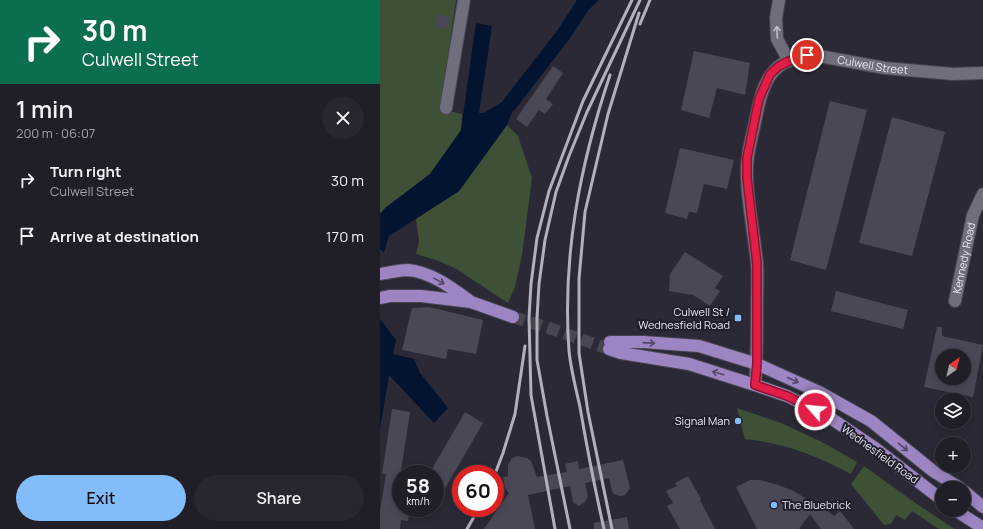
<!DOCTYPE html>
<html lang="en">
<head>
<meta charset="utf-8">
<style>
	body { margin:0; font-family:Manrope,sans-serif; background:#282730; color:#f1f3f6; height:100vh; display:flex; flex-direction:column; font-size:15px; white-space:nowrap }
	* { box-sizing:border-box; margin:0 }
	p { font-size:13px; color:#a2a2a8 }
	.icon { flex:none; width:22px; height:22px; fill:none; stroke:currentColor; stroke-width:2; stroke-linecap:round; stroke-linejoin:round }
	.map { position:relative; flex:1; overflow:hidden }
	.sheet { display:flex; flex-direction:column; background:#201f28; width:380px }
	.sheet>* { flex:none }
	.hud { background:#0b6e4f; color:#fff; overflow:hidden }
	.needle { width:26px; rotate:34deg }
	.fabs { position:absolute; left:555px; top:349px; display:grid; gap:8px }
	.fabs a { display:grid; place-items:center; width:36px; height:36px; border-radius:50%; background:#201f28; box-shadow:0 2px 10px #0003,0 0 0 1px #3d3d45; font-size:20px }
	.speed { position:absolute; left:12px; top:465px; display:flex; gap:8px; font-size:20px; font-weight:700; text-align:center }
	.speed>* { display:grid; place-content:center; width:52px; height:52px; border-radius:50%; background:#201f28; box-shadow:0 2px 10px #0003,0 0 0 1px #3d3d45; line-height:1 }
	.speed small { font-size:10px; font-weight:400 }
	.speed .limit { border:6px solid #d22; background:#fff; color:#111 }
	.pin { position:absolute; display:grid; place-items:center; width:34px; height:34px; color:#fff; margin:-17px; border:2px solid #fff; border-radius:50%; box-shadow:0 1px 4px #0007 }
	.me { position:absolute; width:44px; margin:-22px; rotate:297deg; stroke-linejoin:round; filter:drop-shadow(0 0 3px #0008) }
	.turn { display:flex; align-items:center; gap:14px; height:84px; padding:0 16px; font-size:18px }
	.turn .icon { width:52px; height:52px; stroke-width:2.5 }
	.turn b { display:block; font-size:28px; line-height:34px }
	.round { display:grid; place-items:center; flex:none; width:42px; height:42px; border-radius:21px; background:#282730 }
	.headline { display:flex; align-items:center; justify-content:space-between; height:68px; padding:0 16px }
	h1 { font-size:24px; font-weight:600; line-height:30px }
	.button { display:flex; gap:8px; margin-top:auto; padding:8px 16px }
	.button a { flex:1; height:46px; border-radius:24px; background:#83bcfb; color:#111; font-size:16px; font-weight:600; line-height:46px; text-align:center }
	.button a+a { background:#282730; color:#f1f3f6 }
	ul { padding:0; list-style:none }
	li { display:flex; align-items:center; gap:12px; height:56px; padding:0 16px }
	li div { flex:1 }
	li b { display:block; font-size:15px }
	li em { font-style:normal }
	main { display:flex; flex:1; min-height:0 }
	.map>svg:first-child { display:block }
	.green { fill:#3e5137 }
	.water { fill:#021430 }
	.lines { fill:none; stroke-linecap:round; stroke-linejoin:round }
	.canal { stroke:#021430; stroke-width:15 }
	.building { fill:#4b4855; fill-rule:evenodd }
	.primary-tunnel { stroke:#474651; stroke-width:12; stroke-dasharray:12 6; stroke-linecap:butt }
	.street-casing { stroke:#46454f; stroke-width:14 }
	.primary-casing { stroke:#46454f; stroke-width:14 }
	.street { stroke:#6f6e7c; stroke-width:12 }
	.primary { stroke:#9c85c2; stroke-width:12 }
	.rail { stroke:#b2b1ba; stroke-width:3 }
	.oneway { stroke:#bebdc7 }
	.oneway2 { stroke:#524867 }
	.route-casing { stroke:#92132f; stroke-width:10 }
	.route { stroke:#e11d48; stroke-width:7 }
	.poi-dot { fill:#83bcfb; stroke:#201f2b; stroke-width:1.5 }
	.labels { text-anchor:middle; stroke-width:4; stroke-linejoin:round; paint-order:stroke }
	.street-label { font-size:11px; fill:#e9e8f0; stroke:#201f2b }
	.poi-label { font-size:11px; fill:#e9e8f0; stroke:#201f2b; text-anchor:end }
</style>
</head>
<body>
<main>
<section class="sheet">
<div class="hud">
<div class="turn"><svg class="icon" aria-label="right" viewBox="0 0 24 24"><path d="M7 20v-9h11M14 6l5 5-5 5"/></svg><div><b>30 m</b>Culwell Street</div></div>
</div>
<div class="headline"><div><h1>1 min</h1><p>200 m · 06:07</p></div><a class="round"><svg class="icon" aria-label="close" viewBox="0 0 24 24"><path d="M6 6l12 12M18 6L6 18"/></svg></a></div>
<ul>
<li><svg class="icon" aria-label="right" viewBox="0 0 24 24"><path d="M7 20v-9h11M14 6l5 5-5 5"/></svg><div><b>Turn right</b><p>Culwell Street</p></div><em>30 m</em></li>
<li><svg class="icon" aria-label="arrive" viewBox="0 0 24 24"><path d="M6 21V4h12l-3 4 3 4H6"/></svg><div><b>Arrive at destination</b></div><em>170 m</em></li>
</ul>
<div class="button"><a>Exit</a><a>Share</a></div>
</section>
<div class="map">
<svg width="603" height="529" viewBox="0 0 603 529">
	<rect width="100%" height="100%" fill="#2a2935"/>
	<path class="green" d="M 0,0 L 76,0 L 60,109 L 82,114 L 81,131 L 50,174 L 0,213 Z
		M 127,125 L 138,136 L 152,178 L 142,255 L 135,287 L 128,303 L 75,268 L 56,260 L 36,254 L 39,241 L 36,219 L 79,191 Z
		M 357,408 L 401,423 L 442,442 L 477,462 L 471,474 C 433,454 407,444 365,439 Z
		M 484,466 L 541,507 L 575,529 L 559,529 L 532,511 L 525,520 L 516,515 L 511,524 L 504,525 L 471,484 Z"/>
	<path class="water" d="M 197,0 L 219,0 L 203,15 L 171,51 Z
		M 96,23 L 112,26 L 99,113 L 104,113 L 141,91 L 127,125 L 79,191 L 9,236 L 4,252 L 0,249 L 0,214 L 5,208 L 50,174 L 81,130 Z
		M 0,319 L 16,340 L 13,354 L 34,359 L 40,373 L 68,408 L 54,423 L 9,375 L 0,429 Z"/>
	<g class="lines">
		<path class="canal" d="M 129,105 L 184,34 L 206,0"/>
	</g>
	<path class="building" d="M 57,14 L 70,17 L 68,29 L 55,27 Z
		M 314,51 L 370,63 L 365,95 L 337,88 L 329,118 L 301,110 Z
		M 173,66 L 183,73 L 166,99 L 173,104 L 165,114 L 159,110 L 147,127 L 136,119 Z
		M 450,101 L 487,110 L 446,270 L 410,260 Z
		M 512,117 L 565,132 L 532,256 L 479,243 Z
		M 300,148 L 354,160 L 347,189 L 324,184 L 317,213 L 309,212 L 307,219 L 285,213 Z
		M 305,252 L 343,276 L 335,288 L 340,291 L 330,306 L 313,295 L 289,291 L 290,274 Z
		M 456,291 L 528,310 L 523,329 L 451,311 Z
		M 49,307 L 103,320 L 96,354 L 68,349 L 66,359 L 22,350 L 32,308 Z
		M 557,327 L 562,327 L 562,336 L 603,345 L 593,397 L 544,387 ZM 562,356 L 584,356 L 584,378 L 562,378 Z
		M 12,409 L 30,412 L 17,497 L 21,497 L 21,508 L 30,508 L 28,521 L 21,520 L 20,529 L 0,529 L 0,511 L 6,474 L 2,474 Z
		M 85,412 L 103,423 L 55,506 L 55,474 L 49,474 Z
		M 138,456 L 147,458 L 151,461 L 157,477 L 187,472 L 185,464 L 193,462 L 198,461 L 199,469 L 243,460 L 250,488 L 245,495 L 240,496 L 234,494 L 232,491 L 229,478 L 205,483 L 208,497 L 205,502 L 199,506 L 193,502 L 190,486 L 148,495 L 155,529 L 104,529 L 129,493 L 125,488 L 123,477 L 128,476 L 128,465 L 132,458 Z
		M 308,476 L 321,499 L 320,500 L 335,529 L 300,529 L 287,506 L 293,503 L 286,491 L 297,486 L 295,483 Z
		M 370,480 L 380,480 L 398,485 L 414,491 L 440,508 L 441,506 L 454,516 L 460,511 L 474,529 L 441,529 L 430,514 L 419,529 L 377,529 L 356,487 Z
		M 247,517 L 249,529 L 214,529 L 214,523 Z"/>
	<g class="lines">
		<path class="primary-tunnel" d="M 133,317 L 169,328 L 229,349"/>
		<defs>
			<g id="street">
				<path d="M 399,0 L 396,18 L 397,39 L 409,61"/>
				<path d="M 66,108 L 84,0"/>
				<path id="s1" d="M 575,301 L 593,215 L 603,194"/>
				<path id="s2" d="M 375,385 C 377,359 377,334 377,308 C 377,293 378,278 377,263 C 374,234 368,206 367,178 C 366,160 370,144 374,127 C 382,86 388,54 439,56 L 505,68 L 573,74 L 603,73"/>
			</g>
			<path id="primary" d="M 0,274 C 9,273 19,270 28,270 C 51,272 72,288 90,301
				M 0,298 L 10,296 L 41,296 L 91,302 L 133,317
				M 230,342 L 263,342 L 319,346 L 377,364 L 441,393 L 491,421 L 553,471 L 580,488
				M 229,349 L 241,353 L 309,364 L 375,385 L 407,396 L 449,417 L 495,448 L 562,500
				M 584,491 L 603,507
				M 575,510 L 603,528"/>
		</defs>
		<use href="#street" class="street-casing"/>
		<use href="#primary" class="primary-casing"/>
		<use href="#street" class="street"/>
		<use href="#primary" class="primary"/>
		<path class="rail" d="M 260,24 L 270,0
			M 115,474 L 123,453 L 135,414 L 145,346
			M 87,529 L 99,508
			M 175,529 L 151,395 L 149,318 L 151,284 L 157,238 L 169,191 L 203,101 L 252,0
			M 190,529 L 167,416 L 157,360 L 157,318 L 159,284 L 165,240 L 176,192 L 189,156 L 207,112 L 260,0
			M 224,529 C 215,489 207,448 200,407 C 196,389 191,370 189,351 C 182,256 200,165 230,75
			M 232,529 L 208,412 L 199,353 L 199,279 L 205,212 L 228,114 L 259,13"/>
	</g>
	<defs><path id="oneway-shaft" d="M-6 0H5M1.5-3L5.5 0L1.5 3" fill="none" stroke-width="1.6" stroke-linecap="round" stroke-linejoin="round"/></defs>
	<use class="oneway" href="#oneway-shaft" transform="translate(397 32) rotate(-93)"/>
	<g class="oneway2">
		<use href="#oneway-shaft" transform="translate(59 281) rotate(29)"/>
		<use href="#oneway-shaft" transform="translate(269 343) rotate(4)"/>
		<use href="#oneway-shaft" transform="translate(338 373) rotate(-163)"/>
		<use href="#oneway-shaft" transform="translate(413 380) rotate(24)"/>
		<use href="#oneway-shaft" transform="translate(523 447) rotate(39)"/>
	</g>
	<g class="lines">
		<defs>
			<path id="route" d="M 427,55 L 409,61 L 399,66 L 390,74 L 379,99 L 367,158 L 367,178 L 377,264 L 377,364 L 375,385 L 407,396 L 435,410"/>
		</defs>
		<use href="#route" class="route-casing"/>
		<use href="#route" class="route"/>
	</g>
	<g class="poi-dot">
		<rect x="354" y="314" width="8" height="8" rx="2"/>
		<circle cx="358" cy="421" r="4"/>
		<circle cx="394" cy="505" r="4"/>
	</g>
	<g class="labels">
		<g class="street-label">
			<text dy="4" stroke="none"><textPath href="#s2" startOffset="423">Culwell Street</textPath></text>
			<text dy="4" stroke="none"><textPath href="#s1" startOffset="44">Kennedy Road</textPath></text>
			<text transform="translate(500 454) rotate(36)" y="4">Wednesfield Road</text>
		</g>
		<g class="poi-label">
			<text x="350" y="316">Culwell St /<tspan x="350" dy="13">Wednesfield Road</tspan></text>
			<text x="350" y="425">Signal Man</text>
			<text x="402" y="509" text-anchor="start">The Bluebrick</text>
		</g>
	</g>
</svg>
<div class="fabs">
<a><svg class="needle" viewBox="-14 -14 28 28"><path d="M0-13l5 13h-10z" fill="#e53935"/><path d="M0 13l5-13h-10z" fill="#a2a2a8"/></svg></a>
<a><svg class="icon" aria-label="layers" viewBox="0 0 24 24"><path d="M12 4l9 5-9 5-9-5zM3 14l9 5 9-5"/></svg></a>
<a>+</a>
<a>−</a>
</div>
<div class="speed"><div>58<small>km/h</small></div><div class="limit">60</div></div>
<div class="pin" style="left:427px;top:55px;background:#d93025"><svg class="icon" aria-label="arrive" viewBox="0 0 24 24"><path d="M6 21V4h12l-3 4 3 4H6"/></svg></div>
<svg class="me" style="left:435px;top:410px" viewBox="-20 -20 40 40"><circle r="17" fill="#e11d48" stroke="#fff" stroke-width="3"/><path d="M0-11L8 9 0 5-8 9z" fill="#fff"/></svg>
</div>
</main>
</body>
</html>
